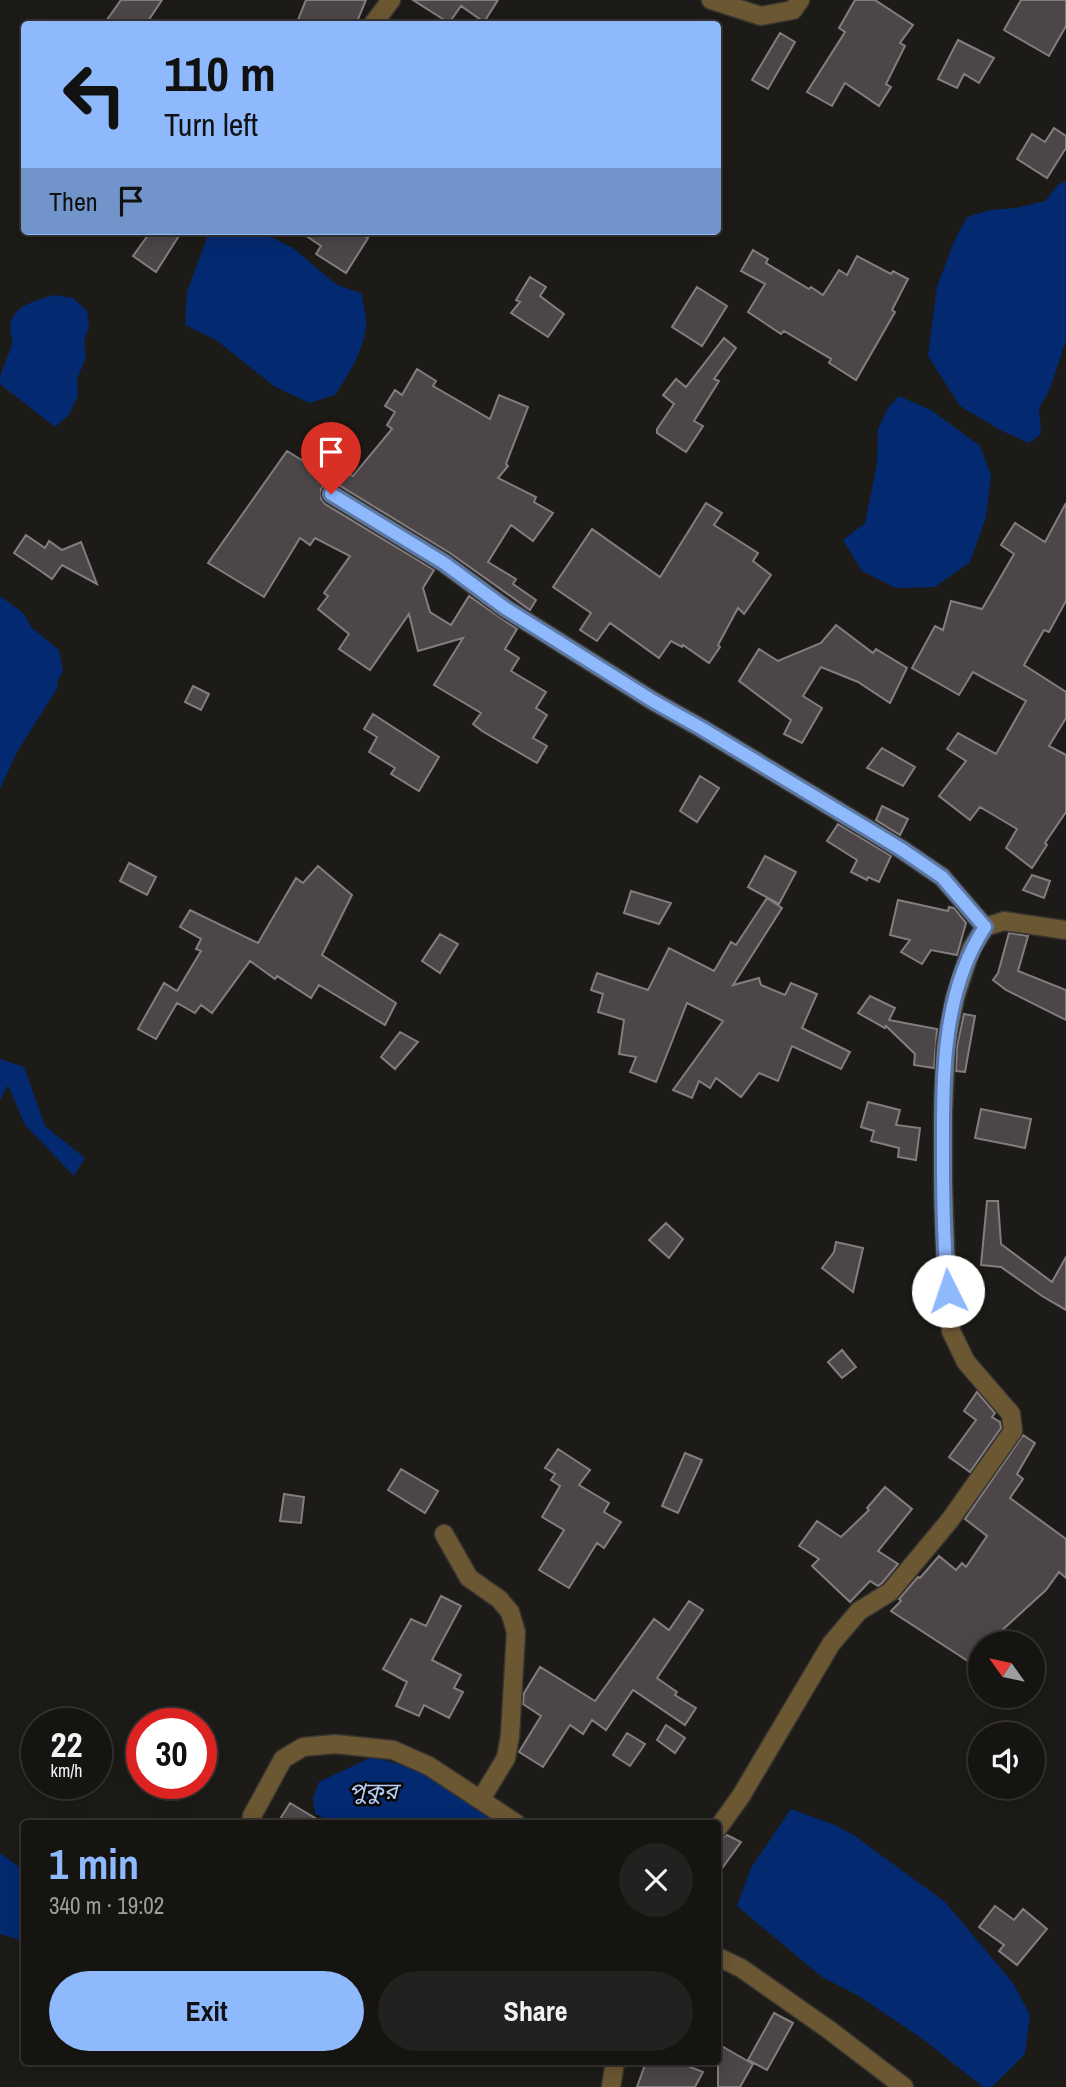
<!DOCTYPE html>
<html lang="en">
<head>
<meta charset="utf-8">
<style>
	body { margin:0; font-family:"Archivo Narrow","Noto Sans Bengali",sans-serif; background:#23211f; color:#f1f3f6; height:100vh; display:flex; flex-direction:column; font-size:26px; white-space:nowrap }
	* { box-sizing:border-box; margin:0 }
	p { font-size:23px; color:#9e9e9f }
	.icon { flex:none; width:38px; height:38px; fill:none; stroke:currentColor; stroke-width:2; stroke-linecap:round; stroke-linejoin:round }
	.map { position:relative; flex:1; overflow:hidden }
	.panel { position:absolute; left:21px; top:1820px; width:700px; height:245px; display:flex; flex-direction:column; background:#161411; border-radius:7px; box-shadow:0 4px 18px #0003,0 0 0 2px #353331 }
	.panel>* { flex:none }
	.top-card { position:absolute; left:21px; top:21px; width:700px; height:214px; border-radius:7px; box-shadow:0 4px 18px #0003,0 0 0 2px #353331; background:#8eb9fd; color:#111; overflow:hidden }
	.needle { width:46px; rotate:303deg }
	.buttons { position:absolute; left:968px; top:1631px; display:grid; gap:14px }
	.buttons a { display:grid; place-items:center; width:77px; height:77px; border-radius:50%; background:#161411; box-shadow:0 4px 18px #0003,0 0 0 2px #353331; font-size:35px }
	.speed { position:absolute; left:21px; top:1708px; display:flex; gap:14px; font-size:35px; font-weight:700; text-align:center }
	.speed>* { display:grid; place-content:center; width:91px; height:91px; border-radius:50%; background:#161411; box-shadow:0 4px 18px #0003,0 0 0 2px #353331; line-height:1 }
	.speed small { font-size:18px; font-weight:400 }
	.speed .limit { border:10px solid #d22; background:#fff; color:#111 }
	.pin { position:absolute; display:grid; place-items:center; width:60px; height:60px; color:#fff; margin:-72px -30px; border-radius:50% 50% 50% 0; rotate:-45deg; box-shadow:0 0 7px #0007 }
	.pin .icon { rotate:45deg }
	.me { position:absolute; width:77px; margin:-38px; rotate:356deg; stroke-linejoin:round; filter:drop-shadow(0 0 5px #0008) }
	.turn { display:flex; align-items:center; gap:24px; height:147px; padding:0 28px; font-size:32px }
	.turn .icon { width:91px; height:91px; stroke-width:2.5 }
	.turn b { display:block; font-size:49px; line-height:60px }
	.then { display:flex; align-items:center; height:66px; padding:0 28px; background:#0003; gap:14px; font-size:26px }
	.round { display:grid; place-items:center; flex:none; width:74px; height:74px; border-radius:37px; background:#23211f }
	.summary { display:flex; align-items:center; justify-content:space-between; height:119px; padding:0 28px }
	h1 { font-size:42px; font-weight:800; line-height:52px; color:#8eb9fd }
	.cta { display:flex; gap:14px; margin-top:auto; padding:14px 28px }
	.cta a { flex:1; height:80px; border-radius:42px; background:#8eb9fd; color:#111; font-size:28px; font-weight:800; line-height:80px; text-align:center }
	.cta a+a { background:#23211f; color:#f1f3f6 }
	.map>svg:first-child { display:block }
	.water { fill:#032a71 }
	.building { fill:#4c4649; stroke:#837d80; stroke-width:2 }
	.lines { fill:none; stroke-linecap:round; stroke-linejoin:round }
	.street-casing { stroke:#373531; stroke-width:21 }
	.street { stroke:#6c5733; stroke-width:18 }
	.route-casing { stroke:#5c78a4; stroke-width:18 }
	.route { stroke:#8eb9fd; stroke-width:12 }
	.labels { text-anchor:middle; stroke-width:5; stroke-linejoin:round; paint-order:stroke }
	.water-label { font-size:23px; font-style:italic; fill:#b4ccf6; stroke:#070605 }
</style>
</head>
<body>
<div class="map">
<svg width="1066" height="2087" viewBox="0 0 1066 2087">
	<rect width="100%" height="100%" fill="#1d1b17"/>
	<path class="water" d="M 1066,181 L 1066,340 L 1050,389 L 1039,408 L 1041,434 L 1029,443 L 1002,431 L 960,406 L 928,356 L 937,287 L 953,244 L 967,217 L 990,210 L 1016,208 L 1045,201 L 1058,185 Z
		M 213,231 L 257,231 L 265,234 L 293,248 L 337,285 L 361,293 C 363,304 367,316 366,327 C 363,352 348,375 335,395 L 309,403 L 274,386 L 216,340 L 185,325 L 187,292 L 209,232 Z
		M 53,295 L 73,298 L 87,311 L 89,326 L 84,341 L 86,356 L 77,380 L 78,396 L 69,415 L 55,427 L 0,384 C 0,369 7,361 11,347 C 14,340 11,338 10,331 C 9,305 35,302 53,295 Z
		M 899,396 L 931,410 L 980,446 L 991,475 L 986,517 L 970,562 L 935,587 L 896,588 L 862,571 L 843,540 L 865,523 L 877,464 L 878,429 L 888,408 Z
		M 0,596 L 23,613 L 32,628 L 59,650 L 63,672 L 57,681 L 58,687 L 17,752 L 0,789 Z
		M 0,1059 L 24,1067 L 45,1126 L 85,1158 L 74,1176 L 25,1125 L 8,1085 L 0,1100 Z
		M 372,1757 C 384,1760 397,1763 409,1768 C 427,1774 486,1809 497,1823 L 331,1823 L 315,1813 L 313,1798 L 319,1782 Z
		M 791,1809 L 835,1825 L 855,1836 L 945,1902 L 1013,1983 L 1030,2015 L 1025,2054 L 992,2087 L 983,2087 L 924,2040 L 859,1996 L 822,1977 L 737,1906 L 751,1868 Z
		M 0,1853 L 24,1870 L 24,1941 L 0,1934 Z"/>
	<path class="building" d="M 121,0 L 162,0 L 146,24 L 104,24 Z
		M 306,0 L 366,0 L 356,24 L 309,24 L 298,20 Z
		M 413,0 L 498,0 L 484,22 L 461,6 L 449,23 Z
		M 855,0 L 875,0 L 913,25 L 900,43 L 905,46 L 886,84 L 891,87 L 879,106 L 845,83 L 832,106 L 807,92 L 845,32 L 839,28 Z
		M 1021,0 L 1066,0 L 1066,26 L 1049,56 L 1004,30 Z
		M 780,33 L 795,42 L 768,89 L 752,80 Z
		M 958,40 L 994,58 L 979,83 L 964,74 L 957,88 L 938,79 Z
		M 1054,128 L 1066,136 L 1066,148 L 1047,178 L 1017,159 L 1032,134 L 1045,142 Z
		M 151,231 L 182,231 L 156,272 L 133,256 Z
		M 299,231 L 355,231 L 368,238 L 346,273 L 316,254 L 321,246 Z
		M 753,250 L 768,259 L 766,263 L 809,289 L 811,287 L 823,295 L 839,270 L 847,275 L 857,256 L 891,274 L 893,271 L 908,279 L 892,310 L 895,312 L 856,380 L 829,363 L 831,359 L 784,331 L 781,334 L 748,312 L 765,284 L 741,271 Z
		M 530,277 L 546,287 L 540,296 L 564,314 L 548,337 L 511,313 L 520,302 L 516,300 Z
		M 697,287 L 727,306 L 702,346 L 672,327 Z
		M 724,338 L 736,348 L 714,379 L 719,381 L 694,421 L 703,426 L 686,452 L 657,433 L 657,429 L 674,404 L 663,395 L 676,379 L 686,387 Z
		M 417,369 L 436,381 L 433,386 L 490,419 L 499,395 L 528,407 L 506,464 L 508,466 L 498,478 L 536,497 L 534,502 L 553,513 L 533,541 L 511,525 L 488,562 L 516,579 L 513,584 L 536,600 L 530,610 L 450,553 L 337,484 L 325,484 L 321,489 L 321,499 L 325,504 L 434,570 L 423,588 L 430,612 L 451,625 L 469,596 L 517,629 L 505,649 L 519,658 L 511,671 L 546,692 L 536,708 L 547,715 L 533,738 L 547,746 L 537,763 L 482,731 L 473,724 L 481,713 L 434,685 L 463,638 L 418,651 L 409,614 L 370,670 L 339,649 L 349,634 L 318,609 L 328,596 L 324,593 L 350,556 L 315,538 L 310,545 L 300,538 L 264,597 L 208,563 L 287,451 L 339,483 L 346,472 L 353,476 L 392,429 L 387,425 L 395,412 L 385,406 L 395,390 L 402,395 Z
		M 706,503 L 722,513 L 714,525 L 758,553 L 753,561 L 771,575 L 744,614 L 738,608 L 718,645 L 720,647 L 709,663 L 683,645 L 682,647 L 671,641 L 659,658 L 610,623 L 597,641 L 580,630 L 591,613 L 553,587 L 592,529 L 660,577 Z
		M 1066,503 L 1066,601 L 1049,632 L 1044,630 L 1024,665 L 1066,692 L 1066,718 L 1049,746 L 1066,755 L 1066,812 L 1045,843 L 1047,845 L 1032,868 L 1006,848 L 1017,829 L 980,807 L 970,820 L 939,796 L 966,761 L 947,749 L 958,733 L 996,754 L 1026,701 L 973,672 L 959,695 L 912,668 L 935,626 L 943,630 L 951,601 L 982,609 L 1014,554 L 1001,545 L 1015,523 L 1045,542 Z
		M 26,535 L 45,548 L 49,541 L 62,550 L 81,542 L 97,584 L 62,565 L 52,579 L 42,572 L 14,553 Z
		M 836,625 L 873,653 L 876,649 L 907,668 L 890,703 L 858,682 L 821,667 L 803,696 L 822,708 L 802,743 L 784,734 L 791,720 L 739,681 L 759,649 L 778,661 L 821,643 Z
		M 193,686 L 209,694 L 201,710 L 185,702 Z
		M 373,714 L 439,757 L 419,791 L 391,774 L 395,768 L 369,752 L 377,737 L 364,729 Z
		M 882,748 L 915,767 L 903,786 L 867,768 Z
		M 700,776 L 719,788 L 697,822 L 680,811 Z
		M 882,806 L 908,819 L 900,835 L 876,820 Z
		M 838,824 L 891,856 L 879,882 L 868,877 L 867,880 L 851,872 L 857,860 L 827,841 Z
		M 765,856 L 796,872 L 779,904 L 748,887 Z
		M 129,863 L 156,877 L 147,895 L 120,881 Z
		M 318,866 L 352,895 L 322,955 L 396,1003 L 385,1025 L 319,985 L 311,998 L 277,976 L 275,979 L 250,961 L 212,1013 L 201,1005 L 195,1013 L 177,1003 L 156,1039 L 138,1029 L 164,983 L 177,991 L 201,951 L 196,949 L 201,939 L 180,927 L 190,910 L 258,943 L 296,878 L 303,883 Z
		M 1032,875 L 1050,881 L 1044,898 L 1023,890 Z
		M 631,891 L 671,903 L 659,924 L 624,913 Z
		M 767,898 L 782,908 L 733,985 L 759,978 L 761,985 L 785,995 L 791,983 L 817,994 L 802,1028 L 850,1052 L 841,1069 L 792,1046 L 778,1081 L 759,1073 L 741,1097 L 716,1078 L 710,1088 L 699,1081 L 692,1098 L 673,1090 L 723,1021 L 687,1003 L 656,1082 L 630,1072 L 636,1057 L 619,1054 L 624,1020 L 598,1012 L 603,994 L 591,990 L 597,973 L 648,990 L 669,948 L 714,971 L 731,942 L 736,945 Z
		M 898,900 L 948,911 L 949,907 L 954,908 L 966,923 L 957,955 L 931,950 L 922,964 L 901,952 L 910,940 L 890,935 Z
		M 1009,933 L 1028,936 L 1018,971 L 1066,990 L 1066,1020 L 1006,990 L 993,980 L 998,973 Z
		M 440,934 L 458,944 L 440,973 L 422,961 Z
		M 870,996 L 895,1008 L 889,1020 L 937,1029 L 934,1068 L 914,1065 L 915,1054 L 886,1026 L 885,1028 L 858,1013 Z
		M 964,1014 L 975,1016 L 965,1072 L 956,1071 L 957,1046 Z
		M 400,1032 L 418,1042 L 395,1069 L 381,1057 Z
		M 868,1102 L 900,1110 L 896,1125 L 920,1128 L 916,1160 L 898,1157 L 899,1148 L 871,1141 L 874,1131 L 861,1127 Z
		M 981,1109 L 1031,1119 L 1025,1148 L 975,1138 Z
		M 987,1201 L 998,1201 L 1001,1244 L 1052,1282 L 1066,1257 L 1066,1310 L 1042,1296 L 1001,1267 L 981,1265 Z
		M 666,1223 L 683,1239 L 669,1258 L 649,1240 Z
		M 836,1242 L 863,1248 L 853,1292 L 822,1268 L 834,1252 Z
		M 842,1350 L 856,1367 L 842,1378 L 828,1362 Z
		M 977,1392 L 995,1413 L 992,1417 L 1000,1422 L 1001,1428 L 970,1472 L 949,1457 L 976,1420 L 964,1411 Z
		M 1023,1435 L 1035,1443 L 1017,1474 L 1023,1479 L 1010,1498 L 1066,1539 L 1066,1578 L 1059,1572 L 1046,1590 L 988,1643 L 980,1643 L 980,1669 L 891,1611 L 901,1601 L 899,1599 L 918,1577 L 920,1578 L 939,1556 L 956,1570 L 962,1563 L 966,1567 L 987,1536 L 965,1519 Z
		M 558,1449 L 590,1470 L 579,1485 L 609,1503 L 604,1512 L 621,1522 L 604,1548 L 597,1543 L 569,1588 L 539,1570 L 564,1530 L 542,1517 L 560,1486 L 551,1480 L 555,1474 L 545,1468 Z
		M 685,1453 L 702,1460 L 678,1513 L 662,1506 Z
		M 401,1469 L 438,1491 L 425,1513 L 388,1490 Z
		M 885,1487 L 912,1509 L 878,1551 L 898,1564 L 882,1583 L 878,1586 L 870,1581 L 850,1602 L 812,1566 L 819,1559 L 799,1546 L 817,1521 L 841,1537 L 869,1510 L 867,1508 Z
		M 284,1494 L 304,1497 L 301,1523 L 280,1521 Z
		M 441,1596 L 461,1606 L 432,1660 L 461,1675 L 454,1688 L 463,1692 L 449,1718 L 424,1705 L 419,1716 L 396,1706 L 407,1682 L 383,1669 L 411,1619 L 426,1626 Z
		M 689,1601 L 703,1610 L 657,1678 L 677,1692 L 675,1695 L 696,1708 L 685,1725 L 633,1690 L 606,1730 L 592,1720 L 583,1734 L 570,1725 L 543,1767 L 519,1752 L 541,1716 L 523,1704 L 524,1693 L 540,1667 L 595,1701 L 654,1619 L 669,1630 Z
		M 666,1725 L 685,1738 L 675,1753 L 657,1740 Z
		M 627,1733 L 645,1744 L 630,1766 L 613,1755 Z
		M 290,1803 L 325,1824 L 277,1824 Z
		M 727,1835 L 741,1842 L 718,1874 L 718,1839 Z
		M 995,1906 L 1014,1920 L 1023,1909 L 1047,1929 L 1017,1965 L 999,1951 L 1004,1945 L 979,1927 Z
		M 774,2013 L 793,2023 L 767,2070 L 748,2060 Z
		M 718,2044 L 753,2064 L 740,2087 L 718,2087 Z
		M 646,2062 L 678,2062 L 703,2072 L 695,2087 L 637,2087 Z"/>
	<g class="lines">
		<defs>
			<path id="street" d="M 711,0 L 761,16 L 793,10 L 800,0
				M 373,24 L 391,0
				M 331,494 L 444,563 L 505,608 L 653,701 L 701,728 L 901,849 L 942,877 L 985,927
				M 444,1534 L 469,1578 L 499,1599 L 510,1612 L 516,1632 L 510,1736 L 506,1758 L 481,1799
				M 251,1824 L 252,1816 L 283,1759 L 303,1747 L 335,1744 L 393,1750 L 429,1766 L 517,1824
				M 718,1828 L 741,1796 L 831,1644 L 859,1611 L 890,1592 L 950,1520 L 1013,1431 L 1011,1414 L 966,1362 L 951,1331 L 946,1271 L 943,1184 L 943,1112 L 946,1045 L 955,998 L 971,949 L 985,927 L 1004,921 L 1066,930
				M 718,1957 L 741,1968 L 828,2029 L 904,2087
				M 611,2087 L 615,2062"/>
		</defs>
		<use href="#street" class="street-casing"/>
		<use href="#street" class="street"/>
	</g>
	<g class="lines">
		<defs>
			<path id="route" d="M 331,494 L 444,563 L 505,608 L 653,701 L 701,728 L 901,849 L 942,877 L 985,927 C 940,995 943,1083 943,1162 C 943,1205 944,1248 948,1291"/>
		</defs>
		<use href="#route" class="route-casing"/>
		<use href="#route" class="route"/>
	</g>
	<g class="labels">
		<g class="water-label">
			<text x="373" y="1799">পুকুর</text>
		</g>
	</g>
</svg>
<div class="buttons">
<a><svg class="needle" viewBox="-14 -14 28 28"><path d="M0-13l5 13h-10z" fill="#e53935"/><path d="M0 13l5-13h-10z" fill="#9e9e9f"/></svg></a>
<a><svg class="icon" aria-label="sound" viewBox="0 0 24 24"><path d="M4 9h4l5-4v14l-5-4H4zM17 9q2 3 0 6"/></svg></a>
</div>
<div class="speed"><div>22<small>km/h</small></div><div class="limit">30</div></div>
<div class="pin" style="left:331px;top:494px;background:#d93025"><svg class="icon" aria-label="arrive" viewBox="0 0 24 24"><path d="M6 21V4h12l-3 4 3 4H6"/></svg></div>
<svg class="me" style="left:948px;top:1291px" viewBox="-20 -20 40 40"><circle r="19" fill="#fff"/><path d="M0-13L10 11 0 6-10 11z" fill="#8eb9fd"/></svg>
<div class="top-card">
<div class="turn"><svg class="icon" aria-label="left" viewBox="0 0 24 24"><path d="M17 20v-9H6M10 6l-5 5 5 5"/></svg><div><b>110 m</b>Turn left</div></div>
<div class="then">Then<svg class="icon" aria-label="arrive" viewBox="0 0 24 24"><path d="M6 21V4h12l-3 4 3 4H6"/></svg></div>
</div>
<section class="panel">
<div class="summary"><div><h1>1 min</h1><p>340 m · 19:02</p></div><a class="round"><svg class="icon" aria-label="close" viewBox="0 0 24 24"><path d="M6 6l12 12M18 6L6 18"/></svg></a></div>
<div class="cta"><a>Exit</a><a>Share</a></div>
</section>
</div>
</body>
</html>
